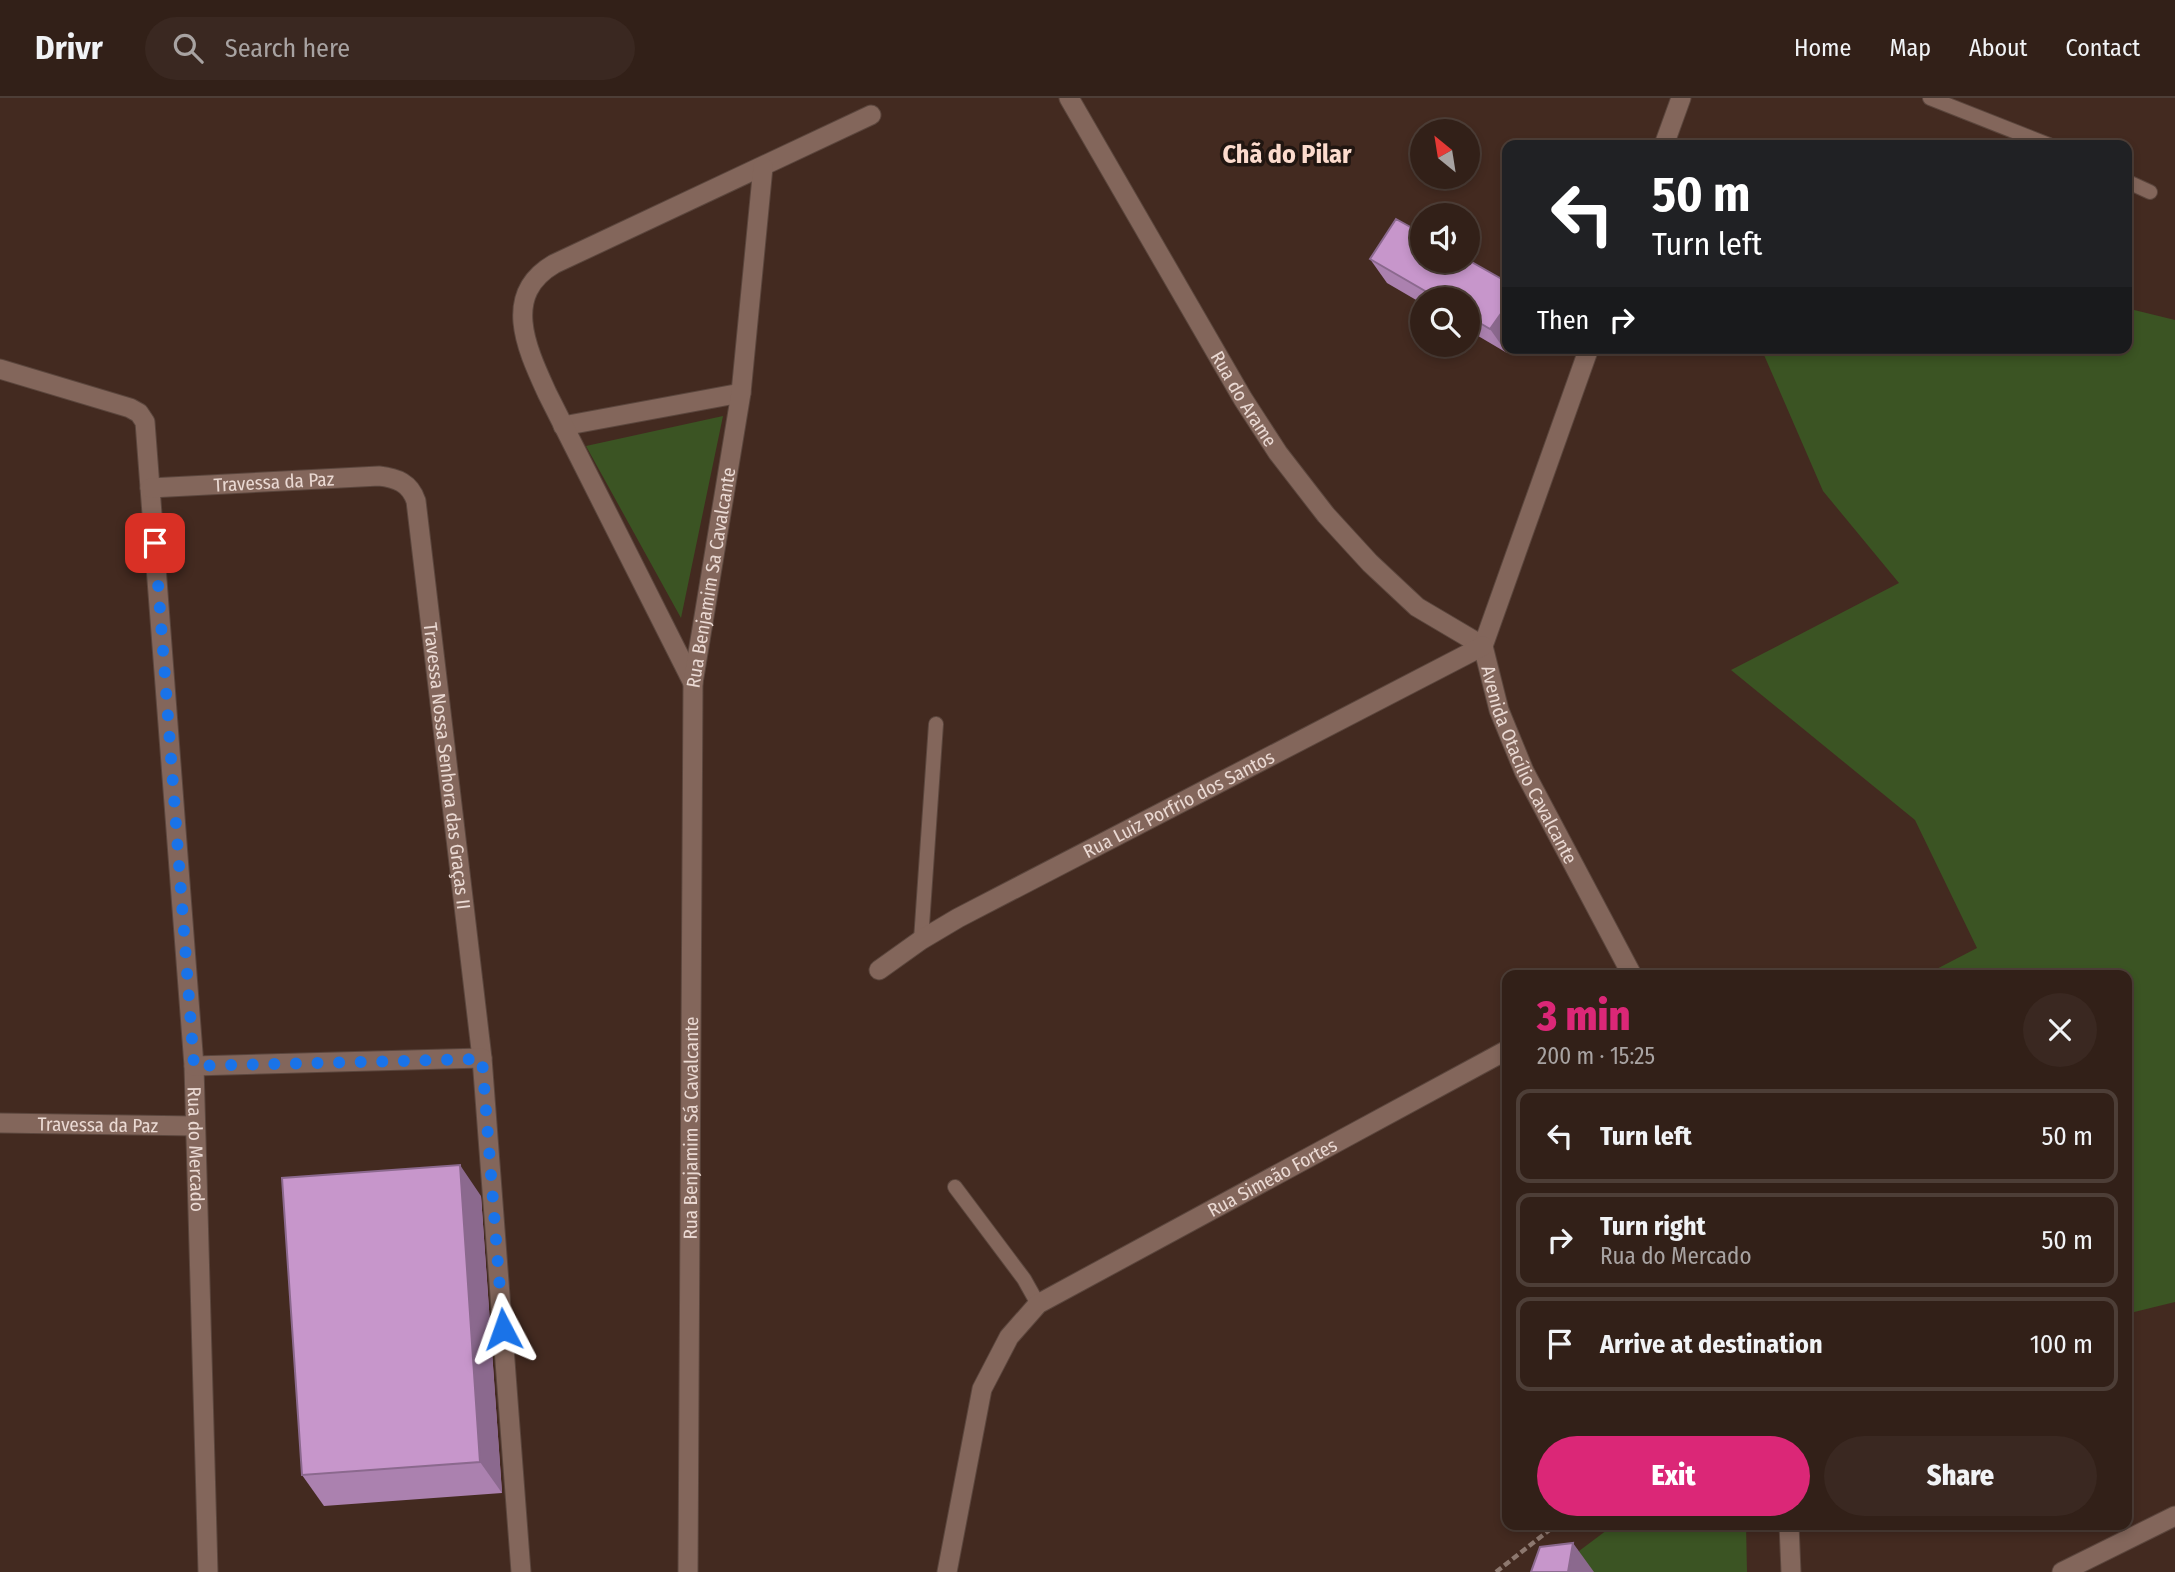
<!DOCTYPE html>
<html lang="en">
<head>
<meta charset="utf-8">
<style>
	body { margin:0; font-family:"Fira Sans Condensed",sans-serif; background:#3a2821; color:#f1f3f6; height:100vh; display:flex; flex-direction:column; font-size:26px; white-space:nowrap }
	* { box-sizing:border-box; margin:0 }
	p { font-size:23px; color:#a8a3a2 }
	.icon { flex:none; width:38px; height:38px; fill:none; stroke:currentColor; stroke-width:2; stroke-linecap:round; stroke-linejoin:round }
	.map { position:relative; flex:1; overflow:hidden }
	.details { position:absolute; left:1502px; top:872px; width:630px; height:560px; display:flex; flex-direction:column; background:#322018; border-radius:14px; box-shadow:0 4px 10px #0003,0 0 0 2px #4d3e37 }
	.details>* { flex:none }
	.top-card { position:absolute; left:1502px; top:42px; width:630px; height:214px; border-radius:14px; box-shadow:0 4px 10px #0003,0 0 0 2px #4d3e37; background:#202124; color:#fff; overflow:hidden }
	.needle { width:46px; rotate:330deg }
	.fabs { position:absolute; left:1410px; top:21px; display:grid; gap:14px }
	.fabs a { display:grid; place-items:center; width:70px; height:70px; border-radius:50%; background:#322018; box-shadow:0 4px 10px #0003,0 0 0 2px #4d3e37; font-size:35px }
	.pin { position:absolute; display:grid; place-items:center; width:60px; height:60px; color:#fff; margin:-30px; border-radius:14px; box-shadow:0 4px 10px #0006 }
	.me { position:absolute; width:77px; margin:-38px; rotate:356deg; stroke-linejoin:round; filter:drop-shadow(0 0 5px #0008) }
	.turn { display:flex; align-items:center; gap:24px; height:147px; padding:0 35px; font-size:32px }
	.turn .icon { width:91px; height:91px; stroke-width:2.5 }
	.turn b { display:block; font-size:49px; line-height:60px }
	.then { display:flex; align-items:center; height:66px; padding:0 35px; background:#0003; gap:14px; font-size:26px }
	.round { display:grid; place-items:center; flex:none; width:74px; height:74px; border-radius:37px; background:#3a2821 }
	.overview { display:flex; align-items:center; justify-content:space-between; height:119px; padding:0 35px }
	h1 { font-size:42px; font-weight:800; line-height:52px; color:#db2777 }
	.button { display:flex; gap:14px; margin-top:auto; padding:14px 35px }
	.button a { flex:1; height:80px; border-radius:42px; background:#db2777; color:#fff; font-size:28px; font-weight:800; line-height:80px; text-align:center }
	.button a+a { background:#3a2821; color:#f1f3f6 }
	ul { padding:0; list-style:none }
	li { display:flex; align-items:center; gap:21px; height:94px; margin:0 14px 10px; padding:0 21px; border:4px solid #4d3e37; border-radius:14px }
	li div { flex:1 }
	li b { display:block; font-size:26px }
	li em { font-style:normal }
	header { display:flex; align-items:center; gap:42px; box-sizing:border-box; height:98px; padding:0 35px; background:#322018; border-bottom:2px solid #4d3e37 }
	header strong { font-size:33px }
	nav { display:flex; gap:38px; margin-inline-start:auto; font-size:24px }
	.search { width:490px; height:63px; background:#3a2821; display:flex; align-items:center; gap:18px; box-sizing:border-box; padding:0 24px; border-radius:38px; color:#a8a3a2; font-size:26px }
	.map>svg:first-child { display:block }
	.green { fill:#3b5423 }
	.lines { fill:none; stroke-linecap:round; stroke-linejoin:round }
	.service-casing { stroke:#5b463d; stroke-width:16 }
	.minor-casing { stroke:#5b463d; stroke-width:21 }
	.secondary-casing { stroke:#5b463d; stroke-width:21 }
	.path { stroke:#8d786f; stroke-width:4.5; stroke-dasharray:7 3.5; stroke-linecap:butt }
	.service { stroke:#83665b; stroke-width:14 }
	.minor { stroke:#83665b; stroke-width:19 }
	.secondary { stroke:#83665b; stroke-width:19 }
	.wall { fill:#ab81af }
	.shaded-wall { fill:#8b698e }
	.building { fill:#c796cb; stroke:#8b698e; stroke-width:2 }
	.route { stroke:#1a73e8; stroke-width:12; stroke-dasharray:0 21.6 }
	.labels { text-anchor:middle; stroke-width:7; stroke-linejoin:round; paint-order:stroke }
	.street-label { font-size:19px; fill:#ead9d3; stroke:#211611 }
	.district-label { font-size:26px; font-weight:bold; fill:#fcdbcd; stroke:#211611 }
</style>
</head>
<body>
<header>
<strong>Drivr</strong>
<div class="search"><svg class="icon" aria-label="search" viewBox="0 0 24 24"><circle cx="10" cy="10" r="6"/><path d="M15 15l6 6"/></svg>Search here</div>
<nav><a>Home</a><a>Map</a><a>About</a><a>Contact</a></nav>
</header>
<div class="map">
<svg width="2175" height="1474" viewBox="0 0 2175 1474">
	<rect width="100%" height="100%" fill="#432a20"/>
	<path class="green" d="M 2126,210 L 2175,222 L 2175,1204 L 2126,1216 L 2126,877 L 1925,877 L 1977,850 L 1915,722 L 1731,572 L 1899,485 L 1823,393 L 1761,250 L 2126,250 Z
		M 723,318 L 681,520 L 586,348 Z
		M 1615,1426 L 1746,1426 L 1747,1474 L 1551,1474 Z"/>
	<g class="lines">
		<defs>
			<path id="service" d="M 1930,0 L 2049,47
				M 2126,83 L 2150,94
				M 921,842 L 936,626
				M 955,1089 L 1024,1181 L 1038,1206"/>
			<g id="minor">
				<path id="s1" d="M 1069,0 L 1243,301 L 1278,355 L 1326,417 L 1370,465 L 1417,509 L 1483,548"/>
				<path d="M 1664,47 L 1681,0"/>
				<path id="s2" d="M 1589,250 L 1483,548 L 1499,612 L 1524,673 L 1632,877"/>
				<path id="s3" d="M 0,271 L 130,310 L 139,315 L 145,324 L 194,968 L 208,1474"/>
				<path d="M 563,328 L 741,295"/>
				<path id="s4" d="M 150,390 L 379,378 C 397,380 410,385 416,403 L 482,960 L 521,1474"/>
				<path d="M 693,585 L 547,295 C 527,251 501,197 554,166 L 871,17"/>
				<path id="s5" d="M 879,872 L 921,842 L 958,820 L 1483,548"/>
				<path d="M 194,968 L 482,960"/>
				<path id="s6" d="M 0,1025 L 195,1028"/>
				<path d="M 1789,1426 L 1791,1474"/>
				<path id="s7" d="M 688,1474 L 693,585 L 741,295 L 763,69"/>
				<path id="s8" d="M 947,1474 L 982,1291 L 1009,1239 L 1038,1206 L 1507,952"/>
			</g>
			<path id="secondary" d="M 2062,1474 L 2175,1418"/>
		</defs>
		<use href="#service" class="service-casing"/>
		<use href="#minor" class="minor-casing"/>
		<use href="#secondary" class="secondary-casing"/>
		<path class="path" d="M 1496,1474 L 1557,1426"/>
		<use href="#service" class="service"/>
		<use href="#minor" class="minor"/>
		<use href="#secondary" class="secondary"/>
	</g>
	<path class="wall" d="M 1370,161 L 1468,162 L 1507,255 L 1468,232 L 1468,201 L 1423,201 L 1423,206 L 1387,185 Z
		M 481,1098 L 502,1395 L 324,1408 L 302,1377 Z"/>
	<path class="shaded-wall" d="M 1507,207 L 1507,250 L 1510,250 L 1507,255 L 1490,231 Z
		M 460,1067 L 481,1098 L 502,1395 L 480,1364 Z
		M 1573,1445 L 1594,1474 L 1568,1474 Z"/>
	<path class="building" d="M 1396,121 L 1423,136 L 1423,163 L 1468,162 L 1507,184 L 1507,207 L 1490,231 L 1468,218 L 1468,201 L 1439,201 L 1370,161 Z
		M 460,1067 L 480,1364 L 302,1377 L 282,1080 Z
		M 1573,1445 L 1568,1474 L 1531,1474 L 1540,1449 Z"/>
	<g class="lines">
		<path class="route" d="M 155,445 L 194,968 L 482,961 L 503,1231"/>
	</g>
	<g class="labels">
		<g class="street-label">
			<text dy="7" stroke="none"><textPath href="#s1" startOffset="348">Rua do Arame</textPath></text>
			<text dy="7" stroke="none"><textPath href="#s4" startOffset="124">Travessa da Paz</textPath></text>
			<text dy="7" stroke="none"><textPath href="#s7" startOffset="996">Rua Benjamim Sa Cavalcante</textPath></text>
			<text dy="7" stroke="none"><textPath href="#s2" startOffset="444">Avenida Otacílio Cavalcante</textPath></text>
			<text dy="7" stroke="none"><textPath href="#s4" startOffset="544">Travessa Nossa Senhora das Graças II</textPath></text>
			<text dy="7" stroke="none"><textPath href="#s5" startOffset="343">Rua Luiz Porfrio dos Santos</textPath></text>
			<text dy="7" stroke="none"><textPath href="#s6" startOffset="98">Travessa da Paz</textPath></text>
			<text dy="7" stroke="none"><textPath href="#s7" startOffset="444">Rua Benjamim Sá Cavalcante</textPath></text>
			<text dy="7" stroke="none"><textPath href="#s3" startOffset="886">Rua do Mercado</textPath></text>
			<text dy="7" stroke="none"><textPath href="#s8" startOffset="555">Rua Simeão Fortes</textPath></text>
		</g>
		<g class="district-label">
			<text x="1287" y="65">Chã do Pilar</text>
		</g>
	</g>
</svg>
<div class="fabs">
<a><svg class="needle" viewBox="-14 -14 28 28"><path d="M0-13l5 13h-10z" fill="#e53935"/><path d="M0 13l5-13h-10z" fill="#a8a3a2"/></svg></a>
<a><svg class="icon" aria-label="sound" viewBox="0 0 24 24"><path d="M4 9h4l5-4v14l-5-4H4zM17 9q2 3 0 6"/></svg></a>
<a><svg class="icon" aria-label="search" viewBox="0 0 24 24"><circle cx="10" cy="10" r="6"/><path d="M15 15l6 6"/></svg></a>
</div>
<div class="pin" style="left:155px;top:445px;background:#d93025"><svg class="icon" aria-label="arrive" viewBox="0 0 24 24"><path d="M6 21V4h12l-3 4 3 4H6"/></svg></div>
<svg class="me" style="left:503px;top:1231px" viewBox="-20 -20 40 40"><path d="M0-17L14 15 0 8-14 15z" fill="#1a73e8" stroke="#fff" stroke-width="4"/></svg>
<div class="top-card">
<div class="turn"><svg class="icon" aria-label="left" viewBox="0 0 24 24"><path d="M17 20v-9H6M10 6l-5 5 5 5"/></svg><div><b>50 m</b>Turn left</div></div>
<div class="then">Then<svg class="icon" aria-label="right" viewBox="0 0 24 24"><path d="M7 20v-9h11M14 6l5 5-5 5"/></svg></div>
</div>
<section class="details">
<div class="overview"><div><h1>3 min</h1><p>200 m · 15:25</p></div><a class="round"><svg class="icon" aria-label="close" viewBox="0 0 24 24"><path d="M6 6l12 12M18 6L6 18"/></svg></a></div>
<ul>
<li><svg class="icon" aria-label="left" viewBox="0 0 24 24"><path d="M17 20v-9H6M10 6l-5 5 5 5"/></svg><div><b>Turn left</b></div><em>50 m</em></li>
<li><svg class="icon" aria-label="right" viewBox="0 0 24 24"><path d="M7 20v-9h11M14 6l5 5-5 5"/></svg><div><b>Turn right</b><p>Rua do Mercado</p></div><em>50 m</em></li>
<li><svg class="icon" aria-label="arrive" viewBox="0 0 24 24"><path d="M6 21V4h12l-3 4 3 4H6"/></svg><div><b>Arrive at destination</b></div><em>100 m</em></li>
</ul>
<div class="button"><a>Exit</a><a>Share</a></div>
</section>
</div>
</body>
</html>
